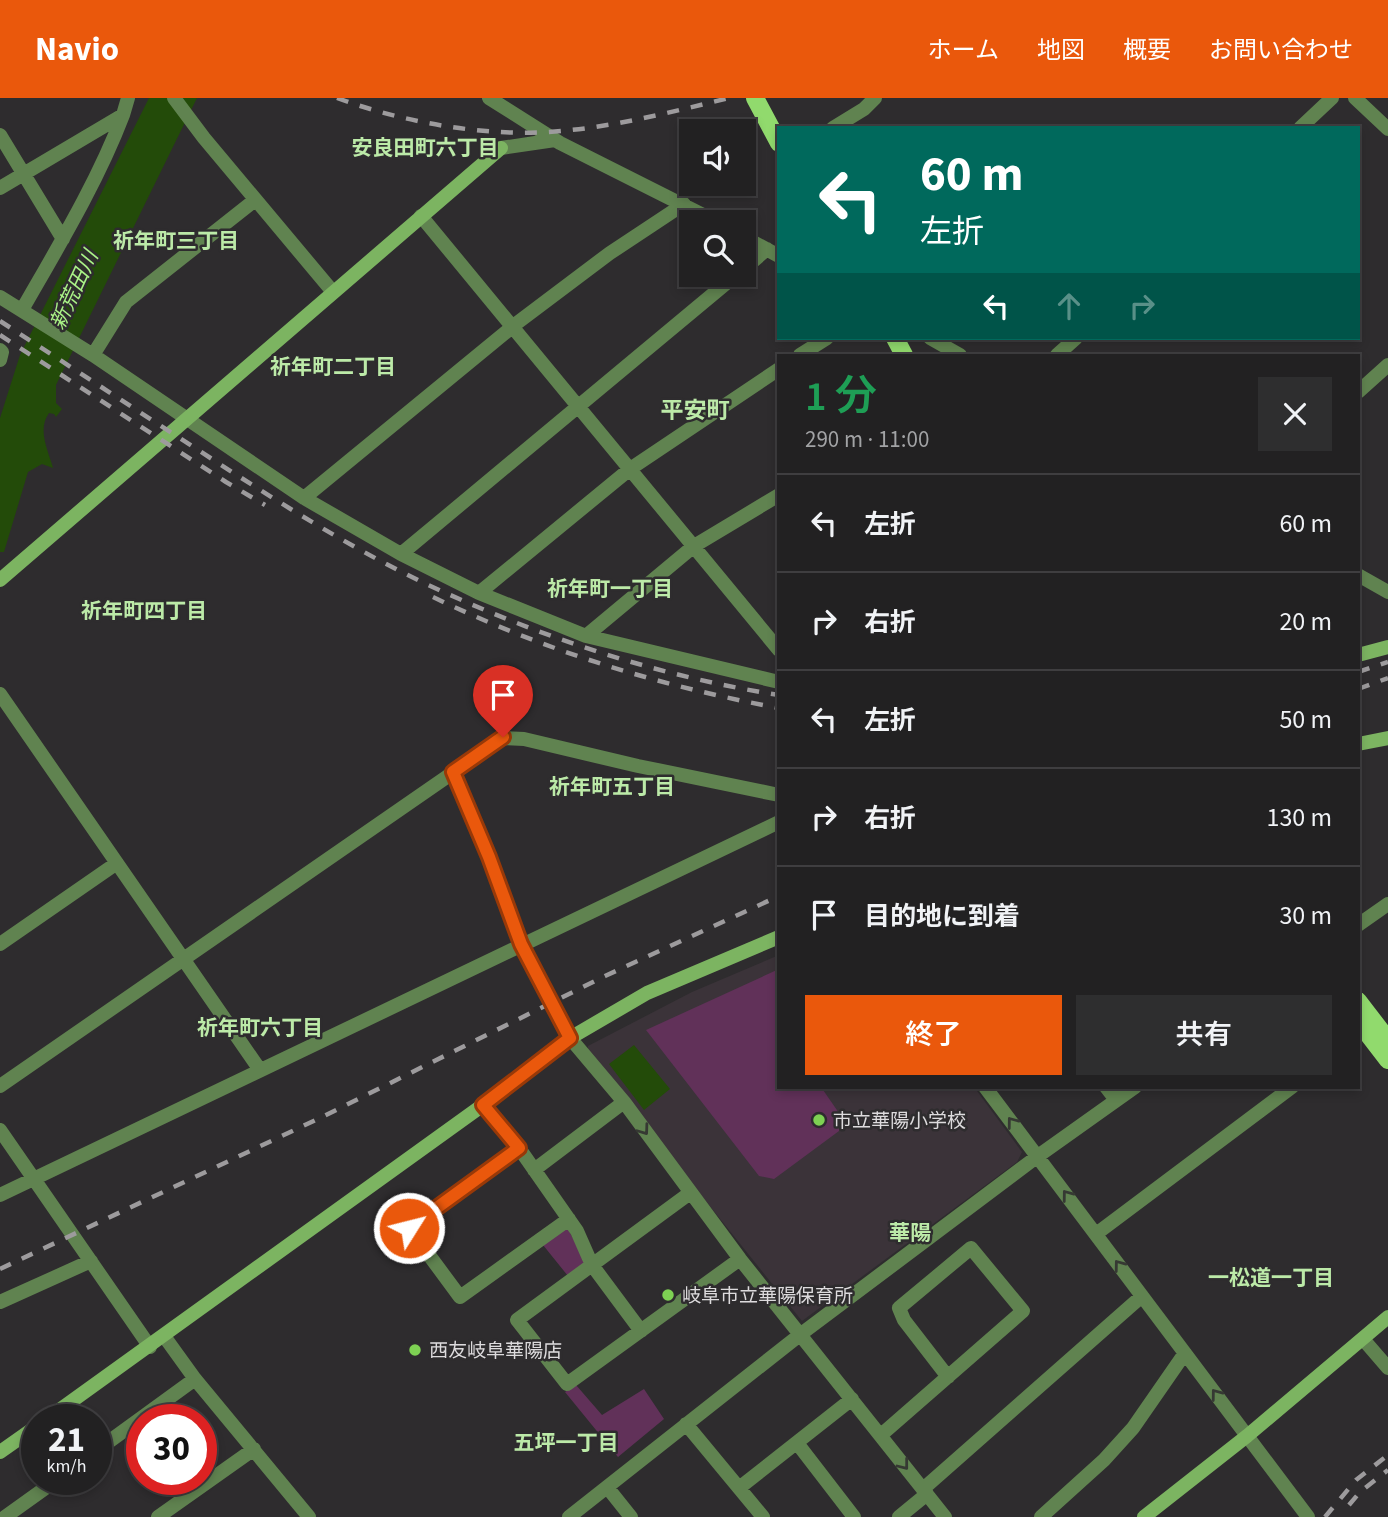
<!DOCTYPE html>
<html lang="ja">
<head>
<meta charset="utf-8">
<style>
	body { margin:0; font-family:"Source Sans 3","Noto Sans JP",sans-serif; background:#2e2e2f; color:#f1f3f6; height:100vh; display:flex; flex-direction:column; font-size:26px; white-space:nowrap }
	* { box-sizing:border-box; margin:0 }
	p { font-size:23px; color:#a2a3a5 }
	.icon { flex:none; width:38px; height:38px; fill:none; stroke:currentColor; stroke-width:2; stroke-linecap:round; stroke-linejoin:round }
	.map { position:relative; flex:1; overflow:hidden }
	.details { position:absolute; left:777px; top:256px; width:583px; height:735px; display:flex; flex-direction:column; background:#222122; border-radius:0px; box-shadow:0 4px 10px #0003,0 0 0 2px #3f3e40 }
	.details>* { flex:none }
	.top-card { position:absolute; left:777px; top:28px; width:583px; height:214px; border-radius:0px; box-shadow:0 4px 10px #0003,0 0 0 2px #3f3e40; background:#00695c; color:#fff; overflow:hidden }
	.buttons { position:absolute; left:679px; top:21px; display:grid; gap:14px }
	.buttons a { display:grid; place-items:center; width:77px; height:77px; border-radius:0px; background:#222122; box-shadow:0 4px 10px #0003,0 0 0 2px #3f3e40; font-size:35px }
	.speed { position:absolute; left:21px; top:1306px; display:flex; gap:14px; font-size:35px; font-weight:700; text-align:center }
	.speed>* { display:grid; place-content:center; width:91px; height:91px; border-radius:50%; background:#222122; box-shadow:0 4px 10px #0003,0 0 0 2px #3f3e40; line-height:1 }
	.speed small { font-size:18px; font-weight:400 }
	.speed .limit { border:10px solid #d22; background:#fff; color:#111 }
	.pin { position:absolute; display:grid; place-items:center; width:60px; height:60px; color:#fff; margin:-72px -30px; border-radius:50% 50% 50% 0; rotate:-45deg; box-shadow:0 0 7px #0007 }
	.pin .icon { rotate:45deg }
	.me { position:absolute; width:77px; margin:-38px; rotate:54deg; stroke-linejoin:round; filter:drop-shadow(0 0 5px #0008) }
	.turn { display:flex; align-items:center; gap:24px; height:147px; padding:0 28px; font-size:32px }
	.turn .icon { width:91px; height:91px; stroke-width:2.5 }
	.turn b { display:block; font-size:49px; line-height:60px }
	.lanes { display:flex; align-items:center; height:66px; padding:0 28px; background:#0003; justify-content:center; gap:35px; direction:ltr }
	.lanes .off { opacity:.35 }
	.round { display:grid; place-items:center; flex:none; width:74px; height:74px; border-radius:0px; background:#2e2e2f }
	.head { display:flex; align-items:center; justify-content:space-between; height:119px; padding:0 28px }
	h1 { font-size:42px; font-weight:600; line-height:52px; color:#1e9e55 }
	.primary-button { display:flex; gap:14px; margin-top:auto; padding:14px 28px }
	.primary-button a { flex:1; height:80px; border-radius:0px; background:#ea580c; color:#fff; font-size:28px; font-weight:600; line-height:80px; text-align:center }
	.primary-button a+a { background:#2e2e2f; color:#f1f3f6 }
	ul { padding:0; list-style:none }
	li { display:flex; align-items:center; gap:21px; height:98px; padding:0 28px; border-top:2px solid #3f3e40 }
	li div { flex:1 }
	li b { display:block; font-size:26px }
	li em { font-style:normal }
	header { display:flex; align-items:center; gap:42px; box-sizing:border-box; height:98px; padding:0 35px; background:#ea580c; color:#fff }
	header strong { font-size:33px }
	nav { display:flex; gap:38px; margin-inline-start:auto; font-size:24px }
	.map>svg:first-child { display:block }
	.built { fill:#3b3339 }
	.green { fill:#613159 }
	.water { fill:#234b09 }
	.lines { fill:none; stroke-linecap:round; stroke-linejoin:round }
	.street { stroke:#608350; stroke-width:14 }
	.secondary { stroke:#7cb461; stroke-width:14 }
	.primary { stroke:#91da6d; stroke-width:18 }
	.rail { stroke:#9d9b9d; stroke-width:4.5; stroke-dasharray:12 12; stroke-linecap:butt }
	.oneway { stroke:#363933 }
	.route-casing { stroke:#983908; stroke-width:18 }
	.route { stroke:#ea580c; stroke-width:12 }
	.poi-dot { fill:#7ed153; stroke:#2e2c2e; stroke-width:2.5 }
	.labels { text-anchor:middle; stroke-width:5; stroke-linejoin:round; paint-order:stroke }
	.poi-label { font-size:19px; fill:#dddbdd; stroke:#2e2c2e; text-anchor:start }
	.neighbourhood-label { font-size:21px; font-weight:bold; fill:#bceaa8; stroke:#2e2c2e }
	.water-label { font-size:21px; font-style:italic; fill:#aaf387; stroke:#2e2c2e }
	.quarter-label { font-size:23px; font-weight:bold; fill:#bceaa8; stroke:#2e2c2e }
</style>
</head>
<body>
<header>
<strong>Navio</strong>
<nav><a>ホーム</a><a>地図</a><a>概要</a><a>お問い合わせ</a></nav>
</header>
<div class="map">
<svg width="1388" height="1419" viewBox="0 0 1388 1419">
	<rect width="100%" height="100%" fill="#2e2c2e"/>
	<path class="built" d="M 779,857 L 779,989 L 974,989 L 1022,1054 L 1017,1064 L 802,1223 L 587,955 L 588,948 L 692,894 Z"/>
	<path class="green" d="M 779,871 L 779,989 L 821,989 L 841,1018 L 839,1033 L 774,1081 L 759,1078 L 646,932 Z
		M 567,1129 L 586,1166 L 568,1178 L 543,1147 Z
		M 576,1287 L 602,1317 L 644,1291 L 664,1321 L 618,1359 L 565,1294 Z"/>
	<path class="water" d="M 149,0 L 197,0 L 56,287 L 56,305 L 62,311 L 56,319 L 54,316 L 49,315 C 37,332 48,352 53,370 L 42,366 L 28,374 L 4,454 L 0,454 L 0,320 L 20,257 Z
		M 634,947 L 670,991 L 644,1012 L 609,966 Z"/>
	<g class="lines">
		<path class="street" d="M 174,0 L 204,40 L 333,194
			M 489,0 L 560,45 L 717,124
			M 1355,0 L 1388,31
			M 833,30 L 864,11 L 875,0
			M 1300,30 L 1332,0
			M 0,37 L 63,141
			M 501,50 L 555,42
			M 0,90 L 123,17 L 128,0
			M 255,102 L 126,204 L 93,257 L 304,400 L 401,456 L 479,495 L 586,538 L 779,584
			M 421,118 L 779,552
			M 744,139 L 779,158
			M 744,171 L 767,151
			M 0,199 L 93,257
			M 22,212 C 58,149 97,85 123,17
			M 930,240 L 960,257
			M 0,252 L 2,254 L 0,262
			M 800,257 L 827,240
			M 1057,257 L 1076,240
			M 1358,294 L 1388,267
			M 304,400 L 517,225 L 610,155 L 684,106
			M 401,456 L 736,177
			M 1358,477 L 1388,494
			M 479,495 L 630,371 L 779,271
			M 586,538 L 694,448 L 779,397
			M 0,596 L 260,972
			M 453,674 L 489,759 L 521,846 L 570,940 L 624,1004 L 740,1161 L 945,1419
			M 1358,827 L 1388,806
			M 0,846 L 117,765
			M 0,988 L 503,640 L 524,641 L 638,668 L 779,697
			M 985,989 L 1308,1419
			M 1106,989 L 1116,1002
			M 483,1007 L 519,1050 L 577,1133 L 592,1167 L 641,1233
			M 0,1032 L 150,1249
			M 519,1050 L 409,1130 L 460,1199 L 569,1121
			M 534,1072 L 624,1004
			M 690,1095 L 517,1222 L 567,1286 L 740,1161
			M 0,1097 L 779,724
			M 1096,1136 L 1292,989
			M 0,1204 L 91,1163
			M 164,1238 L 195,1281 L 309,1419
			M 1363,1241 L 1388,1270
			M 686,1326 L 763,1419
			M 881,1337 L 1023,1213 L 971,1150 L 899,1210 L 904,1222 L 948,1279
			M 797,1345 L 854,1419
			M 96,1353 L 195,1281
			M 607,1389 L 631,1419
			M 739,1390 L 852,1301
			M 923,1391 L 1142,1198
			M 5,1419 L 58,1381
			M 158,1419 L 254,1351
			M 569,1419 L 801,1236 L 1038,1058 L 1135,989
			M 899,1419 L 927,1396
			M 1041,1419 L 1104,1362 L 1133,1330 L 1185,1255"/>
		<path class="secondary" d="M 0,482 L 501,50
			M 1358,557 L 1388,549
			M 1358,646 L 1388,640
			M 47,1321 L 483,1007 L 570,940 L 647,895 L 779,839
			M 0,1354 L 37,1328
			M 1144,1419 L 1247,1338 L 1388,1219"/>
		<path class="primary" d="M 755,0 L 779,45
			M 895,240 L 904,257
			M 1358,903 L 1388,942
			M 1358,923 L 1388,962"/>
		<path class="rail" d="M 337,0 C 389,19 446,31 500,34 C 576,39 655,18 729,0
			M 0,223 C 65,265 130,308 195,350 C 269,398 343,446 422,484 C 534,537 656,578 779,597
			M 0,237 L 226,384 L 265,407
			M 433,499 C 543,552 659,588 779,610
			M 1358,574 L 1388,564
			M 1358,591 L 1388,580
			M 0,1171 L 322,1019 L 605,878 L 779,798
			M 1349,1407 L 1360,1394 L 1388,1372
			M 1325,1419 L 1356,1382 L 1388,1357"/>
	</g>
	<defs><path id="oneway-chevron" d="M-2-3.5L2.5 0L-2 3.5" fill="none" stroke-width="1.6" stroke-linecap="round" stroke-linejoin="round" transform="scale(1.75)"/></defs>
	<g class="oneway">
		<use href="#oneway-chevron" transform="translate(1012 1024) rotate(-127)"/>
		<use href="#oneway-chevron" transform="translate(644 1032) rotate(54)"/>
		<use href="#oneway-chevron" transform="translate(1067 1097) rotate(-127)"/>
		<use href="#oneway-chevron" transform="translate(1119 1167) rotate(-127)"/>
		<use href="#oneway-chevron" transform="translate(1216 1296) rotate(-127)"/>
		<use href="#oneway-chevron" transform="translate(904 1367) rotate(52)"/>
	</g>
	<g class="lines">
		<defs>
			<path id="route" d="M 409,1130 L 519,1050 L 483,1007 L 570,940 L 521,846 L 489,759 L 453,674 L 503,639"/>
		</defs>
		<use href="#route" class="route-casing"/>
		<use href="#route" class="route"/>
	</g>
	<g class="poi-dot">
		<circle cx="819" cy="1022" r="7"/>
		<circle cx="668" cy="1197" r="7"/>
		<circle cx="415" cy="1252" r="7"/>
	</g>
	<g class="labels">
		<g class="poi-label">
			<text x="833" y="1029">市立華陽小学校</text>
			<text x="682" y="1204">岐阜市立華陽保育所</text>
			<text x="429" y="1259">西友岐阜華陽店</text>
		</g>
		<g class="neighbourhood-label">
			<text x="425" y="57">安良田町六丁目</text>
			<text x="176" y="150">祈年町三丁目</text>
			<text x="333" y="276">祈年町二丁目</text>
			<text x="610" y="498">祈年町一丁目</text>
			<text x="144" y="520">祈年町四丁目</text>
			<text x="612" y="696">祈年町五丁目</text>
			<text x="260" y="937">祈年町六丁目</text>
			<text x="910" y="1142">華陽</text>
			<text x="1271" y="1187">一松道一丁目</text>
			<text x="566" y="1352">五坪一丁目</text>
		</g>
		<g class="water-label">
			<text transform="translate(74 192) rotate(-65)" y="7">新荒田川</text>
		</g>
		<g class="quarter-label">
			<text x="695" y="320">平安町</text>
		</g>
	</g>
</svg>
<div class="buttons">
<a><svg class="icon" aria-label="sound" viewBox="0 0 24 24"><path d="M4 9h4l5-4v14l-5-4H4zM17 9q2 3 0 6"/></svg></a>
<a><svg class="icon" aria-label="search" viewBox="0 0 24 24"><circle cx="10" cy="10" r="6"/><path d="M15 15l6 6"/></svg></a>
</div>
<div class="speed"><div>21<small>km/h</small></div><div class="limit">30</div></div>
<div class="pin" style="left:503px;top:639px;background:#d93025"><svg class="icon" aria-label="arrive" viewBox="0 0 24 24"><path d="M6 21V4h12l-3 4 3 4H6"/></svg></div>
<svg class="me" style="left:409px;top:1130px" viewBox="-20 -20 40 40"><circle r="17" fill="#ea580c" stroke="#fff" stroke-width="3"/><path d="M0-11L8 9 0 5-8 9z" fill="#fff"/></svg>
<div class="top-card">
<div class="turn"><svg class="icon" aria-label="left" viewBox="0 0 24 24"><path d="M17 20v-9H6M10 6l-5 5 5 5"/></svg><div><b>60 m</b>左折</div></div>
<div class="lanes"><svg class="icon" aria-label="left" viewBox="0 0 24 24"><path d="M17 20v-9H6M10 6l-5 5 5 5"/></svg><svg class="icon off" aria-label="ahead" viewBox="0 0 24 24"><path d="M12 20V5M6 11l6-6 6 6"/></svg><svg class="icon off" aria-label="right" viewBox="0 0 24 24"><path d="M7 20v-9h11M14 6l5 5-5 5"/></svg></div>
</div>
<section class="details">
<div class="head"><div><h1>1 分</h1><p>290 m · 11:00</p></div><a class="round"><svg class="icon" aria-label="close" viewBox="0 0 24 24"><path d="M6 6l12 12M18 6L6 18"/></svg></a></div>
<ul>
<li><svg class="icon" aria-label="left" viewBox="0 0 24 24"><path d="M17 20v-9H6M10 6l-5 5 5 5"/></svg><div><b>左折</b></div><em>60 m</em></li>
<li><svg class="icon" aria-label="right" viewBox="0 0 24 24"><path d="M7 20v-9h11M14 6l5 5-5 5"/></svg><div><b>右折</b></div><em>20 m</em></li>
<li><svg class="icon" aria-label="left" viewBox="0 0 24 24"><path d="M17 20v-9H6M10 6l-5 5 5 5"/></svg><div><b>左折</b></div><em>50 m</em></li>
<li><svg class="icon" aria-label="right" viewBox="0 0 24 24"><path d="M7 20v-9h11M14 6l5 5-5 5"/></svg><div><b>右折</b></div><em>130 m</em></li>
<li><svg class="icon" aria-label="arrive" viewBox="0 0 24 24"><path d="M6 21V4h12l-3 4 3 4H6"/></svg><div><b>目的地に到着</b></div><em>30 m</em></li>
</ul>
<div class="primary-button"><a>終了</a><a>共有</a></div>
</section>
</div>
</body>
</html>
